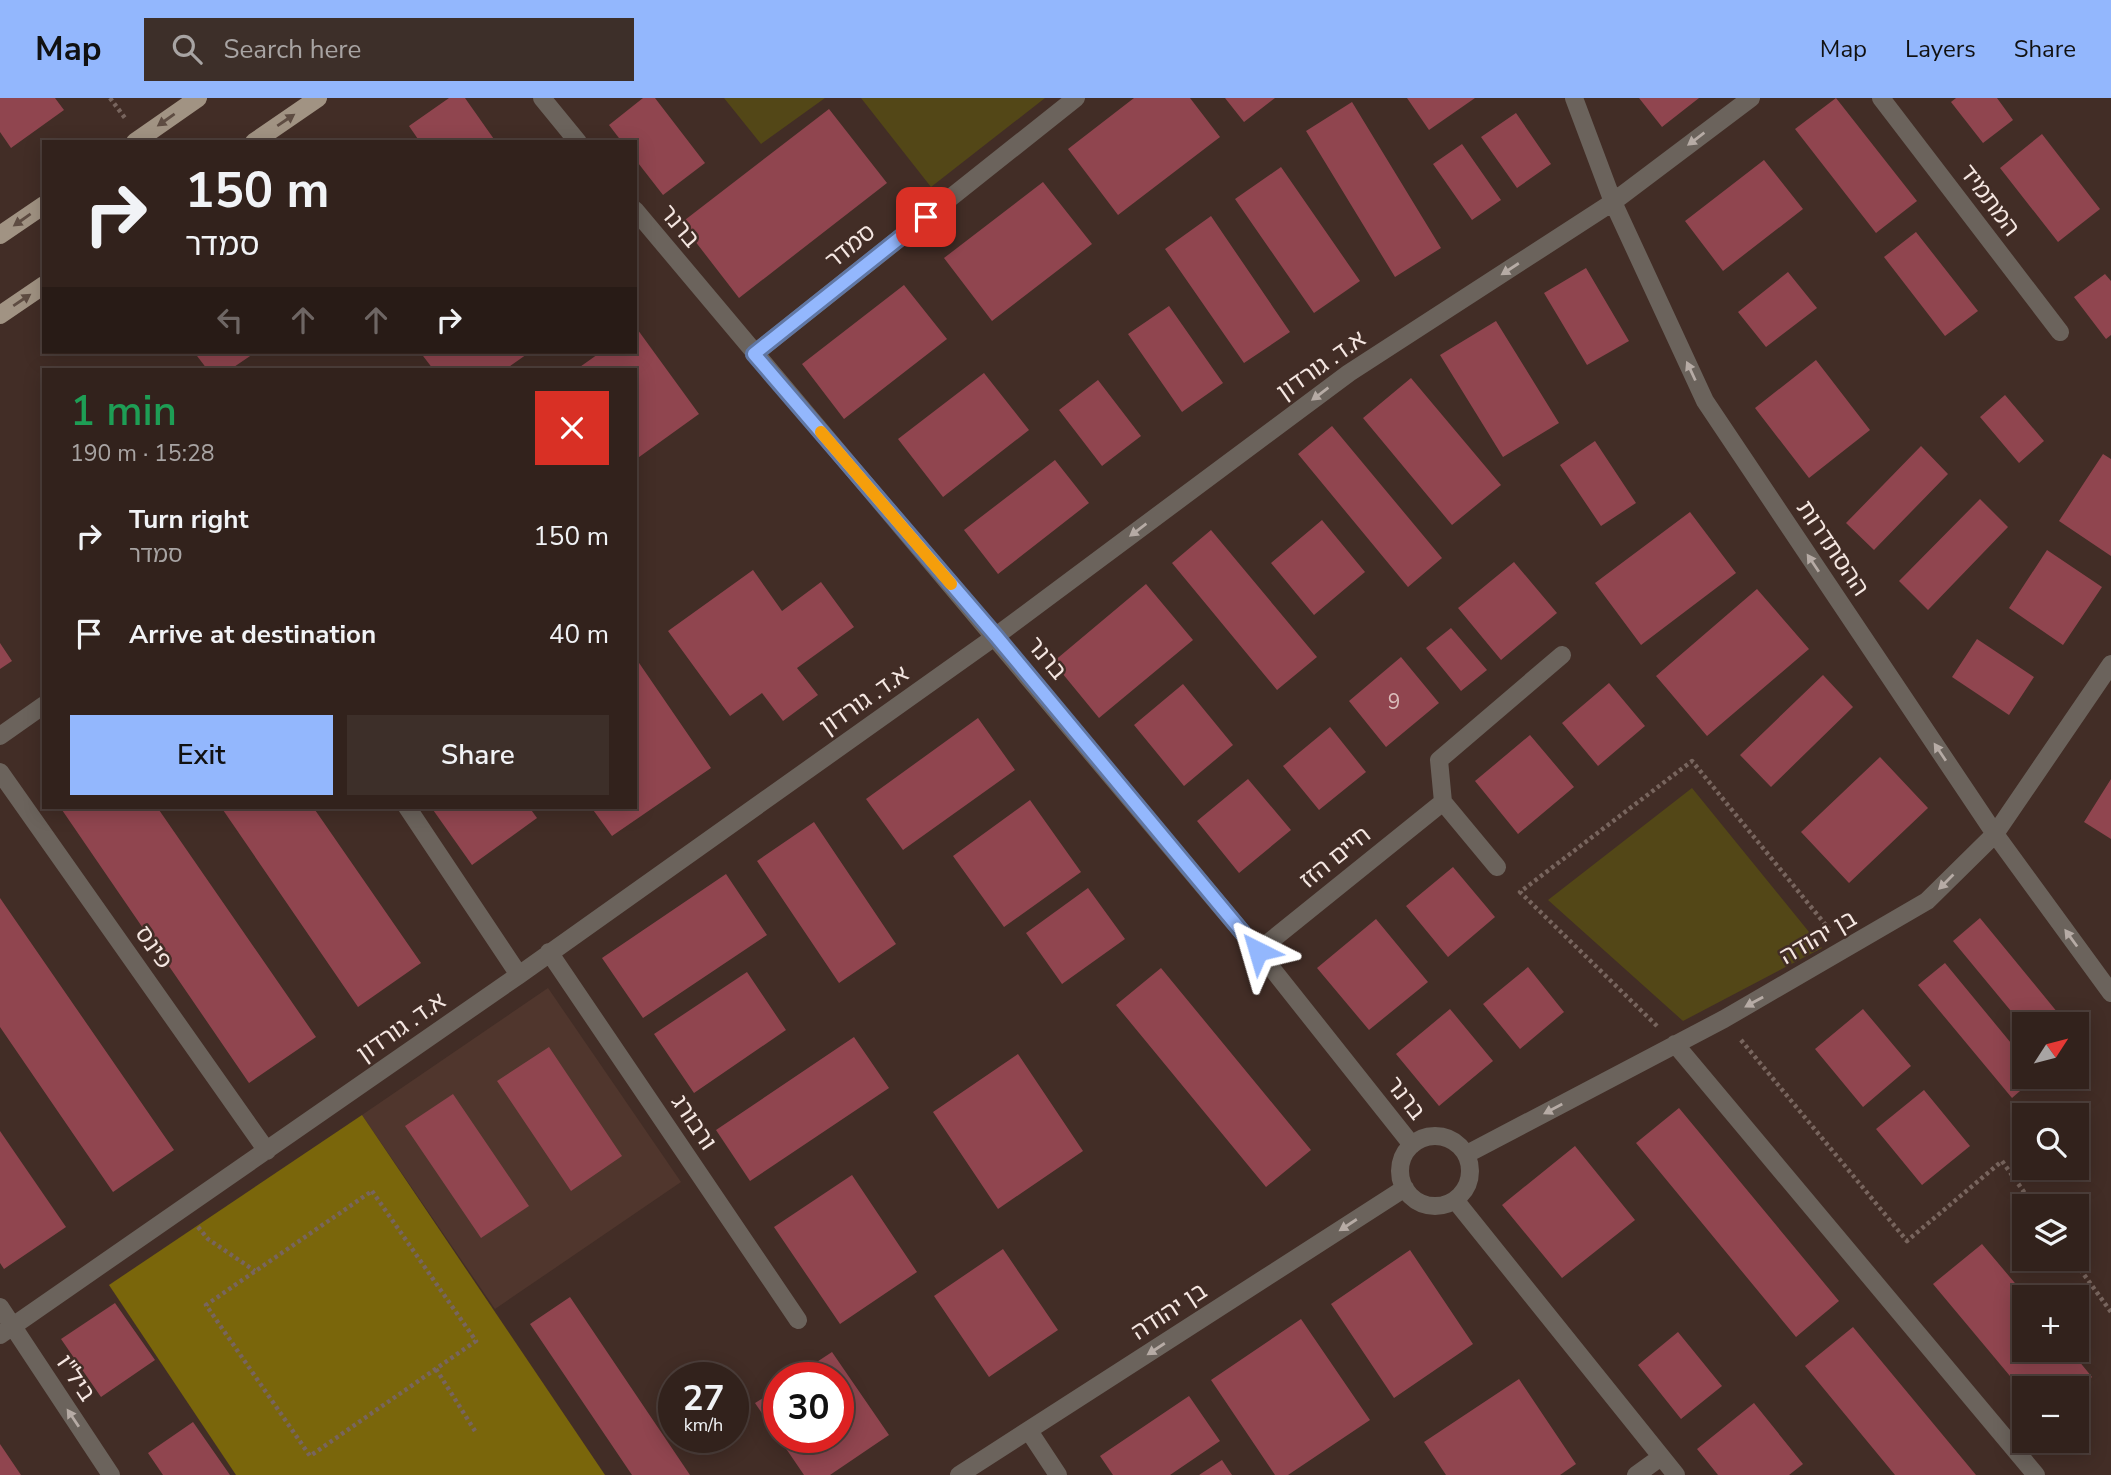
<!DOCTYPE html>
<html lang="en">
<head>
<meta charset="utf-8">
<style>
	body { margin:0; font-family:"Nunito Sans","Noto Sans Hebrew",sans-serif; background:#3d2f29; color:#f1f3f6; height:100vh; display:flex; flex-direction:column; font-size:26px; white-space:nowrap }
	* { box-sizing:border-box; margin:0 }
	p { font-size:23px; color:#a8a4a3 }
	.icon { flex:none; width:38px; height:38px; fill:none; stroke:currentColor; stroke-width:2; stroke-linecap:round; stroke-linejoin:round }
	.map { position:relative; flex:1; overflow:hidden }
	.drawer { position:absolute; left:42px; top:270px; width:595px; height:441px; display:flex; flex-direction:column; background:#32221c; border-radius:0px; box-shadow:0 4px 18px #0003,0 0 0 2px #4d3f3b }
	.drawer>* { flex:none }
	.hud { position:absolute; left:42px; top:42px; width:595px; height:214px; border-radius:0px; box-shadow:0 4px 18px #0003,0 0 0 2px #4d3f3b; background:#32221c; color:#f1f3f6; overflow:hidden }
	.needle { width:46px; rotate:54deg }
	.tools { position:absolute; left:2012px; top:914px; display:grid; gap:14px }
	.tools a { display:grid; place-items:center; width:77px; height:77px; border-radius:0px; background:#32221c; box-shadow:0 4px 18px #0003,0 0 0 2px #4d3f3b; font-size:35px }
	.speed { position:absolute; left:658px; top:1264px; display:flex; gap:14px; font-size:35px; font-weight:700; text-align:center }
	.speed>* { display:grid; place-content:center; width:91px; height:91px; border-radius:50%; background:#32221c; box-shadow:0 4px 18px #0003,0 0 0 2px #4d3f3b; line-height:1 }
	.speed small { font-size:18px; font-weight:400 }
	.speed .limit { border:10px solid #d22; background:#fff; color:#111 }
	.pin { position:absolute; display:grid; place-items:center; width:60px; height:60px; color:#fff; margin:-30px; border-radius:14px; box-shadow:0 4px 10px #0006 }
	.me { position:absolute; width:77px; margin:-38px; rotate:320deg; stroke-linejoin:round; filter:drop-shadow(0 0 5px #0008) }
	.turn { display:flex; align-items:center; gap:24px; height:147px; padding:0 28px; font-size:32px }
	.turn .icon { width:91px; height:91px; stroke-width:2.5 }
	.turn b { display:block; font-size:49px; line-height:60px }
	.lanes { display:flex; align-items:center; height:66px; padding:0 28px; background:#0003; justify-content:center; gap:35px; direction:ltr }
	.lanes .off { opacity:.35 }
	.round { display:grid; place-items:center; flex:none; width:74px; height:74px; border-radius:0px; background:#3d2f29 }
	.headline { display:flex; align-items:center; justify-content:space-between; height:119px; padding:0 28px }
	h1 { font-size:42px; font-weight:600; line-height:52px; color:#1e9e55 }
	.action { display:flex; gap:14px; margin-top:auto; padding:14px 28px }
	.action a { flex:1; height:80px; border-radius:0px; background:#93b7fd; color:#111; font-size:28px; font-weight:600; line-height:80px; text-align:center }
	.action a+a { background:#3d2f29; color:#f1f3f6 }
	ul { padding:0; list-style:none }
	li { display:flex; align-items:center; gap:21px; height:98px; padding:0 28px }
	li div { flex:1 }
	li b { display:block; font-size:26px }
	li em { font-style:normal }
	header { display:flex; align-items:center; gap:42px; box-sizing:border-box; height:98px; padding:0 35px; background:#93b7fd; color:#111 }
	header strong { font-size:33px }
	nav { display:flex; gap:38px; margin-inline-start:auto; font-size:24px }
	.search { width:490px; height:63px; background:#3d2f29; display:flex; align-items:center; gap:18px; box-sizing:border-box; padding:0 24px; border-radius:0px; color:#a8a4a3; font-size:26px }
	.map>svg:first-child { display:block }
	.built { fill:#50362d }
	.green { fill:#534717 }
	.forest { fill:#7a660b }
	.building { fill:#90454f }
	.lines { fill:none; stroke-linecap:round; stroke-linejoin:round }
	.path { stroke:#78655e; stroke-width:4.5; stroke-dasharray:3.5 3.5; stroke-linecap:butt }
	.minor { stroke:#6b635c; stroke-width:18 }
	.primary { stroke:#a19383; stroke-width:18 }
	.oneway { fill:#5e4c42 }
	.oneway2 { fill:#b6aba5 }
	.route-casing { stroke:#6077a4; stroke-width:18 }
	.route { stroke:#93b7fd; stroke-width:12 }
	.slow { stroke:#f59e0b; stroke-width:12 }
	.labels { text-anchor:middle; stroke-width:5; stroke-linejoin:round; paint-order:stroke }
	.number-label { font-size:21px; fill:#dbbebc }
	.street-label { font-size:24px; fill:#f4e6e1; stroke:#422d26 }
</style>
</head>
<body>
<header>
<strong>Map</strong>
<div class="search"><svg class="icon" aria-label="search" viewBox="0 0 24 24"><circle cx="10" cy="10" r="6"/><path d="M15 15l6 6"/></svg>Search here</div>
<nav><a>Map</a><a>Layers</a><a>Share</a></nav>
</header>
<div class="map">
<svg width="2111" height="1377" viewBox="0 0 2111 1377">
	<rect width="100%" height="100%" fill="#422d26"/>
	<path class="built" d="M 548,890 L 681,1084 L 495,1211 L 362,1017 Z"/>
	<path class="green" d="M 724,0 L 825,0 L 761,46 Z
		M 861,0 L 1045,0 L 931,89 Z
		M 1692,690 L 1822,850 L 1683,923 L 1548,802 Z"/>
	<path class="forest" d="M 362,1017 L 605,1377 L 236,1377 L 109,1187 Z"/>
	<path class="building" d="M 0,0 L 55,0 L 64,12 L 11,50 L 0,34 Z
		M 449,0 L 465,0 L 496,44 L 420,44 L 409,28 Z
		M 643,0 L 655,0 L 705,65 L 663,97 L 635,61 L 635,44 L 622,44 L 609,27 Z
		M 1134,0 L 1190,0 L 1220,39 L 1118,117 L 1068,51 Z
		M 1225,0 L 1275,0 L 1244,24 Z
		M 1407,0 L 1475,0 L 1429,32 Z
		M 1639,0 L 1699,0 L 1662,29 Z
		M 1836,0 L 1917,103 L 1876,135 L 1795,31 Z
		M 1956,0 L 1997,0 L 2013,22 L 1983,45 L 1951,4 Z
		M 1352,4 L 1441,150 L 1395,179 L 1306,33 Z
		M 829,11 L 887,85 L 739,200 L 681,125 Z
		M 1516,15 L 1551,66 L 1517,90 L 1481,39 Z
		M 2042,36 L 2100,111 L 2058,144 L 2000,70 Z
		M 1462,46 L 1501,102 L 1472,122 L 1433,66 Z
		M 1764,62 L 1803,111 L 1723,173 L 1685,123 Z
		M 1281,69 L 1360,183 L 1314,215 L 1235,101 Z
		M 1043,84 L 1092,146 L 992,223 L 944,160 Z
		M 1211,118 L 1290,234 L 1244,265 L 1165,151 Z
		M 1916,134 L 1978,213 L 1945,238 L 1884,159 Z
		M 1586,170 L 1629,243 L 1587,267 L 1544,195 Z
		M 1788,174 L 1817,210 L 1766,249 L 1738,214 Z
		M 2105,176 L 2111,183 L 2111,237 L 2106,241 L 2074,199 Z
		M 904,187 L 947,241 L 844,321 L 802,266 Z
		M 1169,208 L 1223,285 L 1182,314 L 1128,236 Z
		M 1496,223 L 1559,325 L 1503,359 L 1440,257 Z
		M 635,228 L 699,316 L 635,362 L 635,271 L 577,271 L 601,254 L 635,254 Z
		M 194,254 L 256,254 L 231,271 L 207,271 Z
		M 420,254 L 530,254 L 506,271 L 433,271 Z
		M 1816,262 L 1870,332 L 1809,380 L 1755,310 Z
		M 984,275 L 1029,332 L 943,399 L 898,341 Z
		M 1411,280 L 1501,387 L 1452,427 L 1363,320 Z
		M 1098,282 L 1141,338 L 1102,368 L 1059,312 Z
		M 2005,297 L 2044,343 L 2019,365 L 1980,319 Z
		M 1332,328 L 1442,460 L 1408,489 L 1298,356 Z
		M 1595,343 L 1636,405 L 1601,428 L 1560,367 Z
		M 1921,348 L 1948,376 L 1874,452 L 1846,425 Z
		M 2103,356 L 2111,361 L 2111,458 L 2059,423 Z
		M 1055,362 L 1089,405 L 998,476 L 964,432 Z
		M 1980,401 L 2008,429 L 1928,512 L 1899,483 Z
		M 1690,414 L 1736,475 L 1641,547 L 1595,485 Z
		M 1322,422 L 1365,474 L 1314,517 L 1271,465 Z
		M 1211,432 L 1317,559 L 1277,592 L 1172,465 Z
		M 2047,452 L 2102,489 L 2063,547 L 2009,510 Z
		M 1514,464 L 1557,515 L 1501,562 L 1458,510 Z
		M 753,472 L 782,513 L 821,484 L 854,529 L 797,570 L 818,597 L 783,623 L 762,595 L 730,618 L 668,533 Z
		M 1146,486 L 1193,542 L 1099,620 L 1053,564 Z
		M 1757,491 L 1809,551 L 1707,638 L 1656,578 Z
		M 1451,530 L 1487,572 L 1461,593 L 1426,550 Z
		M 1977,541 L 2034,579 L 2009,617 L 1952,579 Z
		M 0,545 L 12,563 L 0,571 Z
		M 635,559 L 711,670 L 612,738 L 591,709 L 635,709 Z
		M 1401,559 L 1439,605 L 1386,649 L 1349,603 Z
		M 1823,577 L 1853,609 L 1771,689 L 1740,657 Z
		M 1609,585 L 1645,628 L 1598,668 L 1562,625 Z
		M 1183,586 L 1233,647 L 1184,688 L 1134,627 Z
		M 978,620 L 1015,672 L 903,752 L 866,701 Z
		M 1330,629 L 1366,674 L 1319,712 L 1283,668 Z
		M 1530,637 L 1574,689 L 1518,736 L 1475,683 Z
		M 1880,659 L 1928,710 L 1849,785 L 1801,734 Z
		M 1248,681 L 1291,732 L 1239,775 L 1197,723 Z
		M 2111,681 L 2111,741 L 2084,724 Z
		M 1030,702 L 1081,774 L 1004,829 L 953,758 Z
		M 60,709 L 157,709 L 316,939 L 249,985 Z
		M 221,709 L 313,709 L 421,865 L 358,909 Z
		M 431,709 L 529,709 L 537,720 L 472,767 Z
		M 814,724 L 896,846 L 839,885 L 757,763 Z
		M 1453,769 L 1495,819 L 1448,859 L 1406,808 Z
		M 726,776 L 767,837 L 643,920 L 602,860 Z
		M 1088,790 L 1125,841 L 1062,886 L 1026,835 Z
		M 0,800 L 174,1052 L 113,1094 L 0,929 Z
		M 1980,820 L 2067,926 L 2025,926 L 2025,930 L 1953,843 Z
		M 1376,821 L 1428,884 L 1369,932 L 1317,870 Z
		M 1945,865 L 2025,962 L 2025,978 L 2037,978 L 2012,1000 L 1918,887 Z
		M 1528,869 L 1564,914 L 1520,951 L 1483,906 Z
		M 1161,870 L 1311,1052 L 1266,1089 L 1116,907 Z
		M 747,874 L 786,932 L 694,995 L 654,936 Z
		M 1450,911 L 1493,963 L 1439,1008 L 1396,956 Z
		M 1863,911 L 1911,968 L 1863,1009 L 1815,951 Z
		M 854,939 L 889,990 L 750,1083 L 716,1032 Z
		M 549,949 L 622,1058 L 571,1093 L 497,983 Z
		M 1018,956 L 1083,1053 L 998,1111 L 933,1014 Z
		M 1924,992 L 1970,1048 L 1922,1087 L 1876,1031 Z
		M 453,996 L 529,1108 L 481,1140 L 405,1028 Z
		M 1679,1010 L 1839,1203 L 1796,1239 L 1636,1045 Z
		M 0,1033 L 66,1129 L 4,1171 L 0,1165 Z
		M 1575,1048 L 1635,1122 L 1562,1180 L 1502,1107 Z
		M 852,1077 L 917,1174 L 840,1226 L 774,1129 Z
		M 1982,1146 L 2025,1197 L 2025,1251 L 2069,1251 L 2092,1279 L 2079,1290 L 2025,1290 L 2025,1296 L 1933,1186 Z
		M 1003,1151 L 1058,1232 L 989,1279 L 934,1198 Z
		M 1410,1152 L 1473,1246 L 1394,1300 L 1331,1206 Z
		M 570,1199 L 690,1377 L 632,1377 L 530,1226 Z
		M 115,1205 L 155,1262 L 101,1299 L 61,1241 Z
		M 1301,1221 L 1370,1322 L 1288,1377 L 1275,1377 L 1211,1282 Z
		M 1853,1229 L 1976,1377 L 1895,1377 L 1805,1268 Z
		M 1678,1234 L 1722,1288 L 1681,1321 L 1638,1267 Z
		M 832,1254 L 889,1337 L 830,1377 L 804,1377 L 755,1305 L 779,1290 L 779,1339 L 838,1339 L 838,1279 L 794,1279 Z
		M 1519,1281 L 1576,1366 L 1560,1377 L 1446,1377 L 1424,1344 Z
		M 1189,1298 L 1220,1343 L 1170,1377 L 1113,1377 L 1100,1358 Z
		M 1754,1305 L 1803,1366 L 1789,1377 L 1718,1377 L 1697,1351 Z
		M 193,1324 L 230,1377 L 163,1377 L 148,1355 Z
		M 0,1346 L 21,1377 L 0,1377 Z
		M 1222,1362 L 1232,1377 L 1199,1377 Z"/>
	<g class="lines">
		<path class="path" d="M 110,0 L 125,20
			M 1657,928 L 1520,794 L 1692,663 L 1829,831
			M 1741,942 L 1907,1143 L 2002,1063 L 2034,1108
			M 372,1093 L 476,1243 L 310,1358 L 206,1207 Z
			M 198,1129 L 208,1141 L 255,1173
			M 2072,1160 L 2111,1214
			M 436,1271 L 475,1333"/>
		<path class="minor" d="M 542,0 L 578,44
			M 1574,0 L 1613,104 L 1705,303 L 1995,736 L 2111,895
			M 1881,0 L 2060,234
			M 635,112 L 1258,853 L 1412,1047
			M 754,256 L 1076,0
			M 0,638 L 44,607
			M 0,674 L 267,1053
			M 1443,704 L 1497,769
			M 407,709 L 519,877
			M 1258,853 L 1443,704 L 1439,662 L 1562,557
			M 549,854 L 798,1222
			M 1675,946 L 2036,1377
			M1400 1073a35 35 0 1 1 70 0a35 35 0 1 1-70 0Z
			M 1467,1056 L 1724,921 L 1927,803 L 1995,736 L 2111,566
			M 1455,1102 L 1676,1377
			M 0,1209 L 111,1377
			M 0,1237 L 519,877 L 996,538 L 1349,275 L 1613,104 L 1751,0
			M 1029,1333 L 1058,1377
			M 959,1377 L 1405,1090
			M 1636,1377 L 1661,1359"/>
		<path class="primary" d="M 135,44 L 198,0
			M 254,44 L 318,0
			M 0,137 L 44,107
			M 0,217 L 44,187"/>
	</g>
	<defs><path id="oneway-solid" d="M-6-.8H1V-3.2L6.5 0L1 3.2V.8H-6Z" transform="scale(1.75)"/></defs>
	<g class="oneway">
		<use href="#oneway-solid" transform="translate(166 22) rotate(145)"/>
		<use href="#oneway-solid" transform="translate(286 22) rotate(-34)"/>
		<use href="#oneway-solid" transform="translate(22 122) rotate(145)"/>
		<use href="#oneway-solid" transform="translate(22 202) rotate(-34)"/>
	</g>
	<g class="oneway2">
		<use href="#oneway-solid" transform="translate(1696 41) rotate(143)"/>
		<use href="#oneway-solid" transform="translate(1510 171) rotate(147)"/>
		<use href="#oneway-solid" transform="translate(1691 273) rotate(-115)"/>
		<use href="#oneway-solid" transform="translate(1320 296) rotate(143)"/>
		<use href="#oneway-solid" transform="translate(1138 432) rotate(143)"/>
		<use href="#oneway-solid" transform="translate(1813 465) rotate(-124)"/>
		<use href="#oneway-solid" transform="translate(1940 654) rotate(-124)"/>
		<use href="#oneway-solid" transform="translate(1946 784) rotate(135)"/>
		<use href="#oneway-solid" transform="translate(2071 840) rotate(-126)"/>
		<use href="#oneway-solid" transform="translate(1754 904) rotate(151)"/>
		<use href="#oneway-solid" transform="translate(1553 1011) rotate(152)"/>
		<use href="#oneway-solid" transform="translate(1348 1127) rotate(147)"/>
		<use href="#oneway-solid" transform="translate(1156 1251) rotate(147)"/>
		<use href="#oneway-solid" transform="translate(73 1320) rotate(-124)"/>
	</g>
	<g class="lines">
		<defs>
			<path id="route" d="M 926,119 L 754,256 L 996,538 L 1258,853"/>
		</defs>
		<use href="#route" class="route-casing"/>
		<use href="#route" class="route"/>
		<path class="slow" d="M 821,334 L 951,486"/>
	</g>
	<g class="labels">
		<g class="number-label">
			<text x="1394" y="611">9</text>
		</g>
		<g class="street-label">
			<text transform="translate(1990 102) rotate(53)" y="8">המתמיד</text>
			<text transform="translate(680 128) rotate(50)" y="8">ברנר</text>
			<text transform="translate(850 148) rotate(-39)" y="8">סמדר</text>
			<text transform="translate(1321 267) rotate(-35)" y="8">א.ד. גורדון</text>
			<text transform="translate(1833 450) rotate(56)" y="8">ההסתדרות</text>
			<text transform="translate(1047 560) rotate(50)" y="8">ברנר</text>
			<text transform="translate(864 602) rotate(-35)" y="8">א.ד. גורדון</text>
			<text transform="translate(1335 759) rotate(-39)" y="8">חיים הזז</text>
			<text transform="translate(1818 839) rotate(-30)" y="8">בן יהודה</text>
			<text transform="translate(154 849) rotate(55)" y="8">פינס</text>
			<text transform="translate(401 929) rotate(-35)" y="8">א.ד. גורדון</text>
			<text transform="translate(1406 1000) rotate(52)" y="8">ברנר</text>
			<text transform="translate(694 1024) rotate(56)" y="8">ורבורג</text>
			<text transform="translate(1169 1213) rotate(-33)" y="8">בן יהודה</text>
			<text transform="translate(76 1280) rotate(56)" y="8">ביל"ו</text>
		</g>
	</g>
</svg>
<div class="tools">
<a><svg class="needle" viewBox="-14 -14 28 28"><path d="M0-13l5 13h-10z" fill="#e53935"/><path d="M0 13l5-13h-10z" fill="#a8a4a3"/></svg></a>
<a><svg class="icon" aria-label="search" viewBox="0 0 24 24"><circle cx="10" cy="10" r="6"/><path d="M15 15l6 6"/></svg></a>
<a><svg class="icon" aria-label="layers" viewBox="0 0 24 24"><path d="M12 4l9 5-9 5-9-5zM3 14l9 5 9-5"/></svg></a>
<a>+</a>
<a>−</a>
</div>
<div class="speed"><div>27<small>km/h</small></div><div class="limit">30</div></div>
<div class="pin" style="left:926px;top:119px;background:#d93025"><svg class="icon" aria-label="arrive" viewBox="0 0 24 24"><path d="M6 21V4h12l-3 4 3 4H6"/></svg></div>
<svg class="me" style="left:1258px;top:853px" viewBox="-20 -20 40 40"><path d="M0-17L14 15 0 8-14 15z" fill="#93b7fd" stroke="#fff" stroke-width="4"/></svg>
<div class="hud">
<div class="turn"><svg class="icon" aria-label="right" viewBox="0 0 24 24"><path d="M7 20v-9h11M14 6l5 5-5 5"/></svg><div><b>150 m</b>סמדר</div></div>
<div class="lanes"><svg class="icon off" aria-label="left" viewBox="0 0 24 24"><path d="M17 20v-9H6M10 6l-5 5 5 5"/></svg><svg class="icon off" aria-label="ahead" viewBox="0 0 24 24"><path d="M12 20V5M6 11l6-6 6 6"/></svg><svg class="icon off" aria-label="ahead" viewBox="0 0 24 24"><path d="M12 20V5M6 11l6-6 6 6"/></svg><svg class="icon" aria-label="right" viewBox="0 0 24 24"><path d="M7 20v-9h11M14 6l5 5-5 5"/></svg></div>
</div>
<section class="drawer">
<div class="headline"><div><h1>1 min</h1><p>190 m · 15:28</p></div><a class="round" style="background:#d93025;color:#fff"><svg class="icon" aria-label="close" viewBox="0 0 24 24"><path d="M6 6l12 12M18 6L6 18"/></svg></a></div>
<ul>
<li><svg class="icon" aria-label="right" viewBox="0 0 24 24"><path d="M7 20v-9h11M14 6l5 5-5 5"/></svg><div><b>Turn right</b><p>סמדר</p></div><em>150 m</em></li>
<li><svg class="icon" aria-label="arrive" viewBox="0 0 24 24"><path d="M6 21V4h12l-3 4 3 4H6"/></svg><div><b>Arrive at destination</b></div><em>40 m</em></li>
</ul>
<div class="action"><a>Exit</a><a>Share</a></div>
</section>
</div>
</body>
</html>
